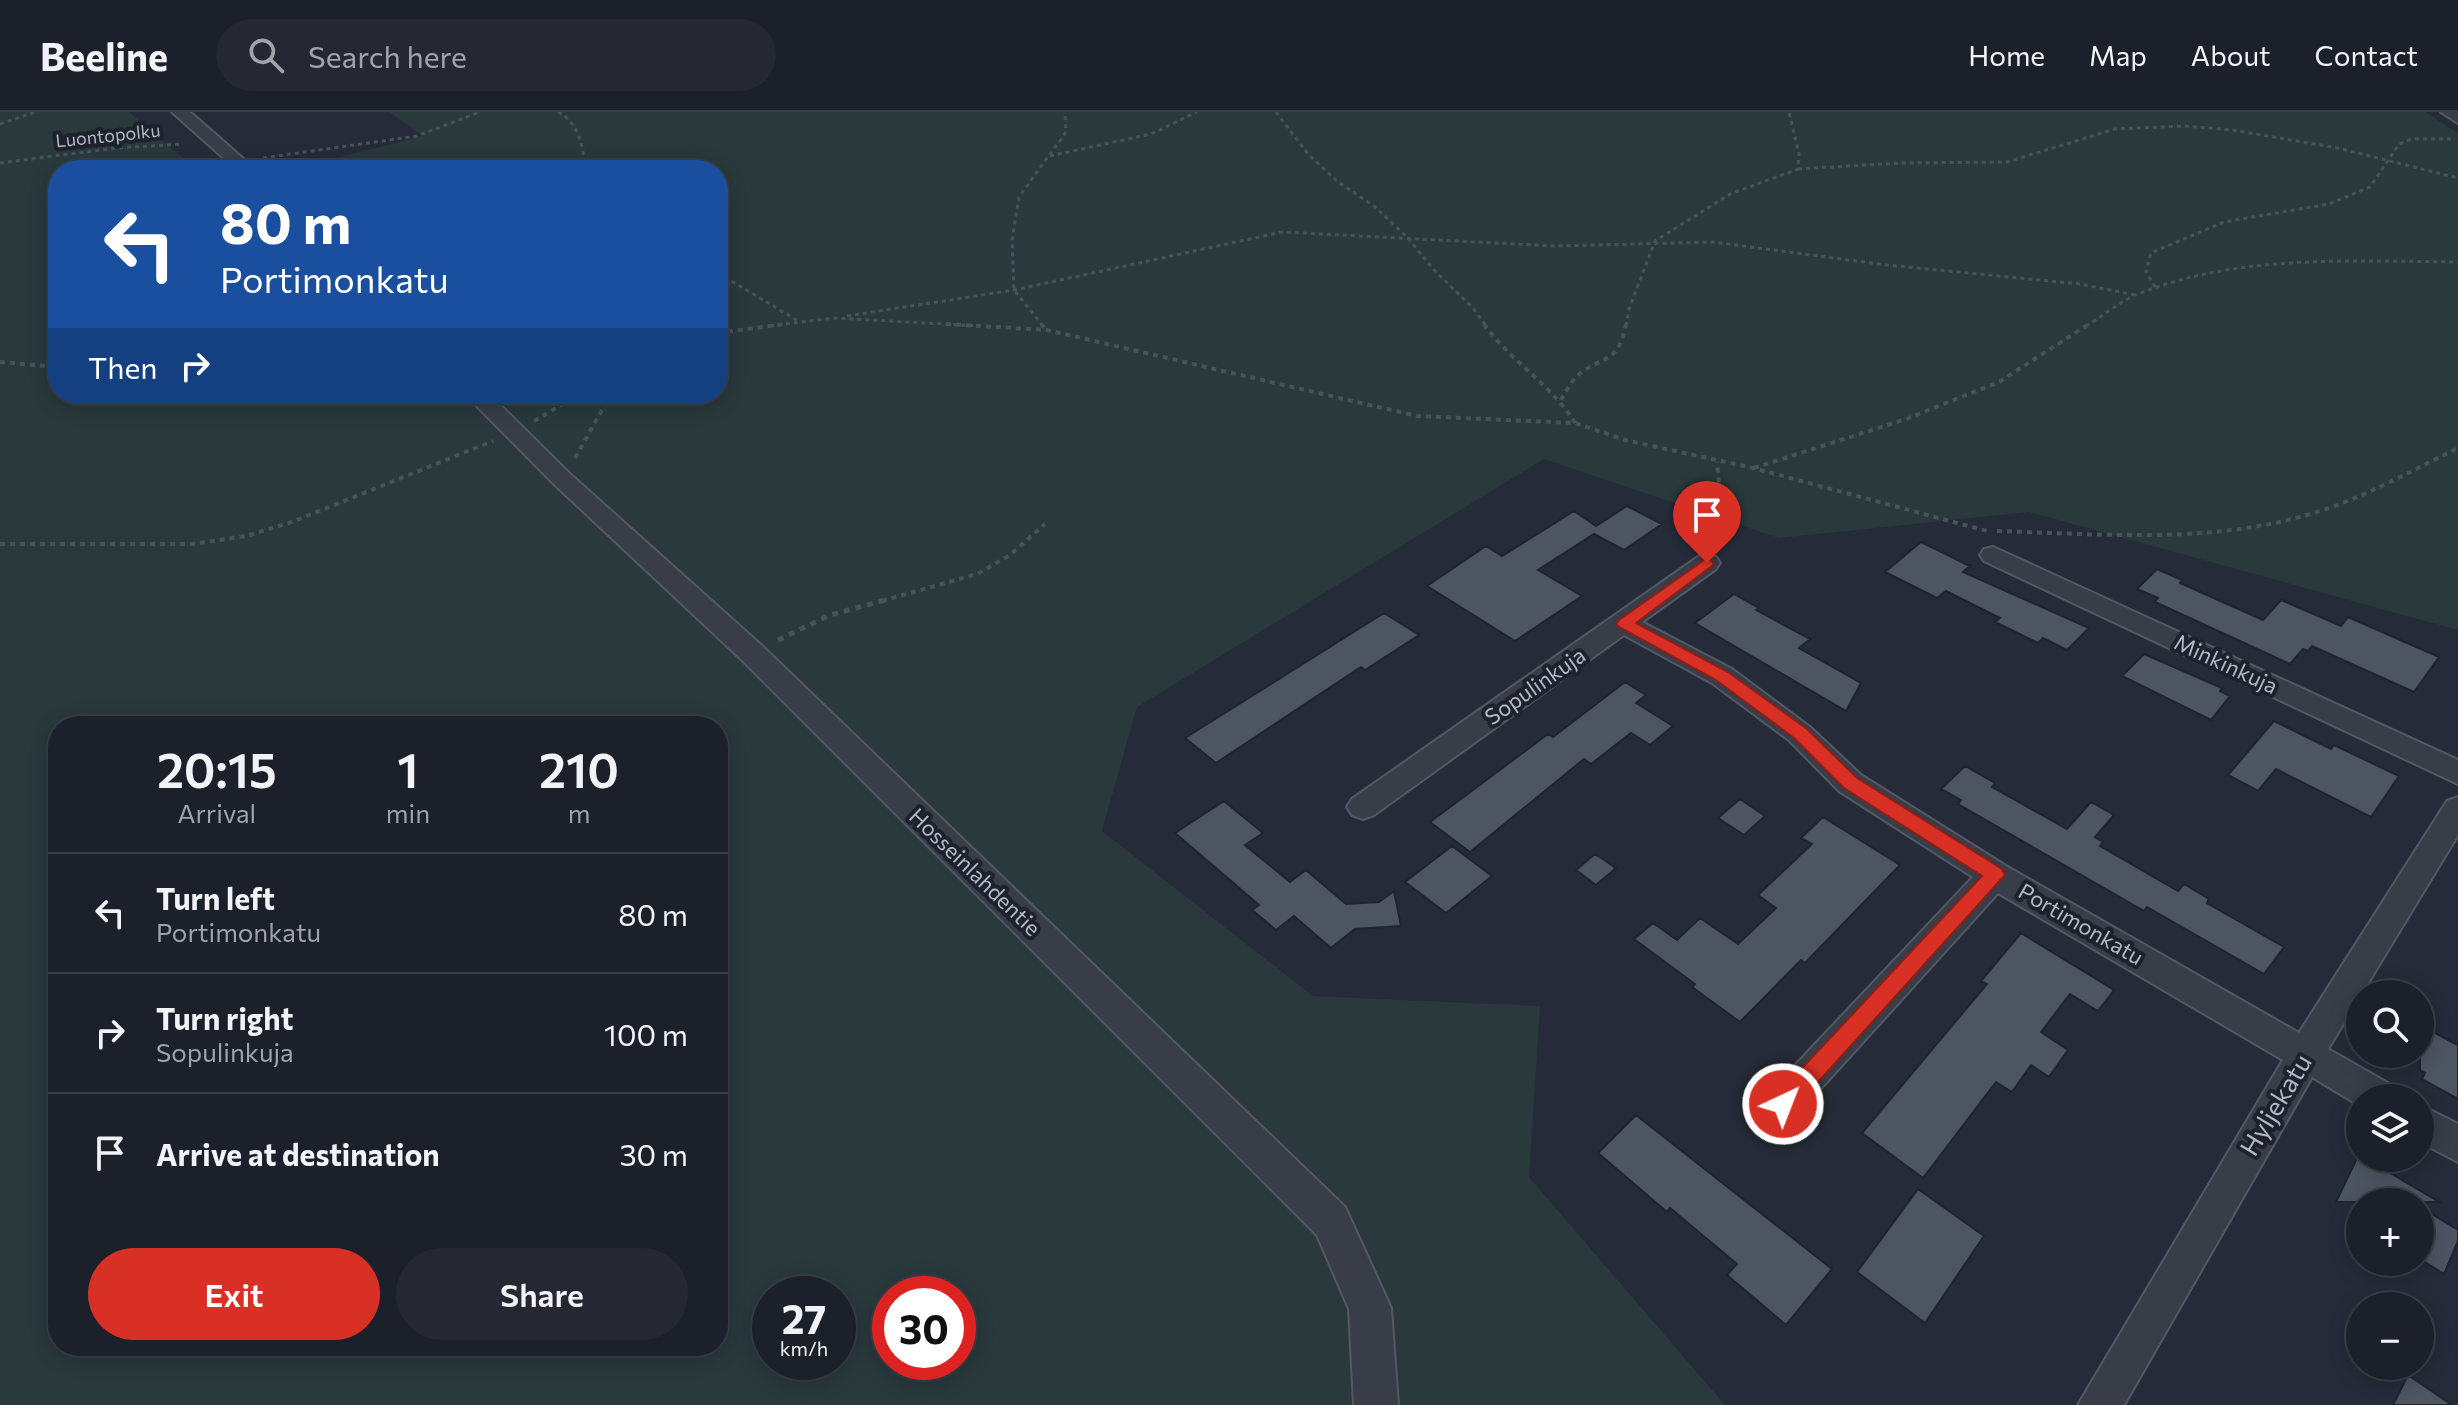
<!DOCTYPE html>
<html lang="en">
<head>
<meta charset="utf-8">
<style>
	body { margin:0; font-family:Commissioner,sans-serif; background:#252832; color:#f1f3f6; height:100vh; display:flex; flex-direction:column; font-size:30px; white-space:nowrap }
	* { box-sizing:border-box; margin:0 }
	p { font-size:26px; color:#a0a3a8 }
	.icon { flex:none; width:44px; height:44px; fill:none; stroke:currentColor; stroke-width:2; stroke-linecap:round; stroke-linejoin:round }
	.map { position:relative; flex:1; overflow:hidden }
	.side { position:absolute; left:48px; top:604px; width:680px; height:640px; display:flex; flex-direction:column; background:#1c202a; border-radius:32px; box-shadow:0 4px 20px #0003,0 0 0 2px #3a3e47 }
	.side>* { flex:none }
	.guide { position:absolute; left:48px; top:48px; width:680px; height:244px; border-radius:32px; box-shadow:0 4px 20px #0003,0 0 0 2px #3a3e47; background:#1a4fa0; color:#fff; overflow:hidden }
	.tools { position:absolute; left:2346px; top:868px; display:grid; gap:16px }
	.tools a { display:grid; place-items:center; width:88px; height:88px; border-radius:50%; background:#1c202a; box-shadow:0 4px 20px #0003,0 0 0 2px #3a3e47; font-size:40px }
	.speed { position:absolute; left:752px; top:1164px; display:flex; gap:16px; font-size:40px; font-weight:700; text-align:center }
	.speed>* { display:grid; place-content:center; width:104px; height:104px; border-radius:50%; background:#1c202a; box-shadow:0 4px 20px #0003,0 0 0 2px #3a3e47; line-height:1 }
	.speed small { font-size:20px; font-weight:400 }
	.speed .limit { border:12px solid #d22; background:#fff; color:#111 }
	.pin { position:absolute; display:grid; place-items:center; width:68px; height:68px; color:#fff; margin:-82px -34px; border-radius:50% 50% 50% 0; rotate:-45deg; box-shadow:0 0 8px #0007 }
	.pin .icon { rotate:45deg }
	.me { position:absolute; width:88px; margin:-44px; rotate:43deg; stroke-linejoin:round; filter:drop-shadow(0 0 6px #0008) }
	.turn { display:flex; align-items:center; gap:28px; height:168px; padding:0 40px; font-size:36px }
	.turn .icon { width:104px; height:104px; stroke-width:2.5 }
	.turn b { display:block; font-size:56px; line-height:68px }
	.then { display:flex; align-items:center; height:76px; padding:0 40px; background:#0003; gap:16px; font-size:30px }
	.eta { display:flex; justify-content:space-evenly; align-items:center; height:136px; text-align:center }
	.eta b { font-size:48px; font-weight:600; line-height:56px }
	.button { display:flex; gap:16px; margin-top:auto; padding:16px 40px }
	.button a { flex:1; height:92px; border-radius:48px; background:#d93025; color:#fff; font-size:32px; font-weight:600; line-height:92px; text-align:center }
	.button a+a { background:#252832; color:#f1f3f6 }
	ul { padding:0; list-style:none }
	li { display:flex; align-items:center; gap:24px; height:120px; padding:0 40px; border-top:2px solid #3a3e47 }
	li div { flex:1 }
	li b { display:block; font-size:30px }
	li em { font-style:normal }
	header { display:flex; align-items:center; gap:48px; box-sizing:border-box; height:112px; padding:0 40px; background:#1c202a; border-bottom:2px solid #3a3e47 }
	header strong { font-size:38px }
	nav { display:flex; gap:44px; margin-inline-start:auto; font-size:28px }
	.search { width:560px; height:72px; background:#252832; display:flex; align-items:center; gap:20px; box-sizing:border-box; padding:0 28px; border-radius:44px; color:#a0a3a8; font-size:30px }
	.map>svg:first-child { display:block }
	.green { fill:#29393c; fill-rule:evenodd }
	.building { fill:#4d5563; stroke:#1f242f; stroke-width:2 }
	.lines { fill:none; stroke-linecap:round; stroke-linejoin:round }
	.street-casing { stroke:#535863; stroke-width:4 }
	.path-far2 { stroke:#465458; stroke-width:3; stroke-dasharray:4 4; stroke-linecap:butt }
	.path-far1 { stroke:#465458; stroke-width:4; stroke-dasharray:5 5; stroke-linecap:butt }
	.path { stroke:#465458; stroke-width:5; stroke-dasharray:6 6; stroke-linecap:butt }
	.street { fill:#383d48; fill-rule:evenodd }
	.route { fill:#d93025; stroke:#8d1f18; stroke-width:2 }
	.labels { text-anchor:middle; stroke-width:8; stroke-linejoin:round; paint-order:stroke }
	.far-street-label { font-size:18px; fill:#b3b8c4; stroke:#1d222d }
	.street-label { font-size:22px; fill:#b3b8c4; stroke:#1d222d }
	.near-street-label { font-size:26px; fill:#b3b8c4; stroke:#1d222d }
</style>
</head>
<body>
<header>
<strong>Beeline</strong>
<div class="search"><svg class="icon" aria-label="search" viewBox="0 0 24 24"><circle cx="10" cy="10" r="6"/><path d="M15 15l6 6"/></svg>Search here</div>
<nav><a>Home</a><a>Map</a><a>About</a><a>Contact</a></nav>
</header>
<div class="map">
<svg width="2458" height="1293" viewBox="0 0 2458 1293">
	<rect width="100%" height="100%" fill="#252b38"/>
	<path class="green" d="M 0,0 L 129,0 L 197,58 L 58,58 L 58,282 L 718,282 L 718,58 L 289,58 L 423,24 L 389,0 L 2425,0 L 2458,21 L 2458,518 L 2029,400 L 1779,426 L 1544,347 L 1137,595 L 1102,719 L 1313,884 L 1540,894 L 1529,1065 L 1725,1293 L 0,1293 ZM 58,614 L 718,614 L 718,1234 L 58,1234 ZM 770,1182 L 838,1182 L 838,1250 L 770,1250 ZM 890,1182 L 958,1182 L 958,1250 L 890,1250 Z"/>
	<path class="building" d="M 1627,394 L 1662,412 L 1624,438 L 1594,422 L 1538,458 L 1582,484 L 1515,529 L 1427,474 L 1486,434 L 1502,444 L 1574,399 L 1596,414 Z
		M 1921,430 L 1970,454 L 1963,460 L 2089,516 L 2067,538 L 2043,526 L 2038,531 L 1995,510 L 2000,506 L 1946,479 L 1937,486 L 1885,460 Z
		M 2157,457 L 2182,468 L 2180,471 L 2263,508 L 2281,488 L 2341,514 L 2348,505 L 2439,545 L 2414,580 L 2312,534 L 2308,539 L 2303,537 L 2290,552 L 2155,490 L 2158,486 L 2137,477 Z
		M 1734,482 L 1759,496 L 1756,498 L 1810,527 L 1799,536 L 1861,571 L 1846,599 L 1695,511 Z
		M 1384,501 L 1419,523 L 1365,558 L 1361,555 L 1216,651 L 1185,626 Z
		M 2144,542 L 2222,576 L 2220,579 L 2230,584 L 2211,608 L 2122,564 Z
		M 1625,570 L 1646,583 L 1636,591 L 1673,614 L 1650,633 L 1631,621 L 1591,652 L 1584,647 L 1470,740 L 1430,710 L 1548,622 L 1553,625 Z
		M 2274,609 L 2331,637 L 2334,633 L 2399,664 L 2371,705 L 2276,657 L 2258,679 L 2228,663 Z
		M 1965,654 L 1995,671 L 1992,675 L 2067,717 L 2091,690 L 2114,703 L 2095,725 L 2103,730 L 2100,734 L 2178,779 L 2184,772 L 2209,787 L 2207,791 L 2284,835 L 2264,862 L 2147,795 L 2144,799 L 1958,692 L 1961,688 L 1941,677 Z
		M 1740,687 L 1765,704 L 1744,723 L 1718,706 Z
		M 1224,689 L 1263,721 L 1245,733 L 1290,770 L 1306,758 L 1346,792 L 1379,790 L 1394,779 L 1401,814 L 1355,817 L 1331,836 L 1294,804 L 1276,818 L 1252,798 L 1259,793 L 1175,721 Z
		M 1823,705 L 1900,753 L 1805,851 L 1801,848 L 1740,910 L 1692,875 L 1695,872 L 1634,827 L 1653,811 L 1677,828 L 1700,806 L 1738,832 L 1776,796 L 1758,783 L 1812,732 L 1801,726 Z
		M 1452,734 L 1492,764 L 1446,801 L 1405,770 Z
		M 1595,742 L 1616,756 L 1596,773 L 1576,758 Z
		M 2021,821 L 2114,878 L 2098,899 L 2070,882 L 2041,920 L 2068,938 L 2049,965 L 2031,953 L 2012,980 L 1996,970 L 1923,1066 L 1862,1021 L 1987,872 L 1981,869 Z
		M 2420,913 L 2458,933 L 2458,987 L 2422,967 L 2425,961 L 2420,958 Z
		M 1636,1003 L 1832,1157 L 1786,1213 L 1727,1163 L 1737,1152 L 1670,1096 L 1667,1100 L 1598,1041 Z
		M 2359,1042 L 2360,1046 L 2365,1046 L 2439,1090 L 2336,1090 Z
		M 1918,1077 L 1984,1124 L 1925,1211 L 1857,1160 Z
		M 2420,1095 L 2458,1118 L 2458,1129 L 2444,1162 L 2420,1147 Z
		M 2408,1263 L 2452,1293 L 2393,1293 Z"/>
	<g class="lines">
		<defs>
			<path id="street" d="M 172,0 L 190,0 L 256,58 L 237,58 Z
				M 2441,0 L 2458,0 L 2458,11 Z
				M 465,282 L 489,282 L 570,362 L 761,533 L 1345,1095 L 1391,1196 L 1398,1293 L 1354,1293 L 1349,1197 L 1317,1123 L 741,547 L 554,372 Z
				M 1993,435 L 2458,648 L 2458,672 L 1984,449 L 1980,443 L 1984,437 Z
				M 1707,443 L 1716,445 L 1720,451 L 1716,457 L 1642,510 L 1732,557 L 1810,615 L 1861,663 L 2006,754 L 2299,921 L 2447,689 L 2458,685 L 2458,723 L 2328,937 L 2393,974 L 2399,986 L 2360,986 L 2360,994 L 2312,965 L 2124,1293 L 2078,1293 L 2283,948 L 1998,781 L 1796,1004 L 1783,1009 L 1770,1004 L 1764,992 L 1770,980 L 1973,765 L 1839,679 L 1790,629 L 1712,571 L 1624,523 L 1374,703 L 1363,707 L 1352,703 L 1347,695 L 1352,687 L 1698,445 Z
				M 2420,993 L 2458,1012 L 2458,1050 L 2420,1030 Z"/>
		</defs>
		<use href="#street" class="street-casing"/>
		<path class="path-far2" d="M 558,0 C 582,13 580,35 588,58
			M 1276,0 L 1308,42 L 1338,70 L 1374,94 L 1408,126 L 1434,158 L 1473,196 L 1486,214
			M 0,12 L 35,0
			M 1050,44 L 1151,22 L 1197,0
			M 263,46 L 417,24 L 480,0
			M 0,51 L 116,36 L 183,32
			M 1798,57 L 1901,51 L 2007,50 L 2115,17 L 2185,14 L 2232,18 L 2338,36 L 2458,66
			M 718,161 L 800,210
			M 2155,175 L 2146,160 L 2151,141 L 2224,110 L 2329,92 L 2370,75 L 2399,32 L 2412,27 L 2455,27
			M 847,204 L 1014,178 L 1282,120 L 1554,134 L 1713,130 L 1887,153 L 2080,172 L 2135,183
			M 770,214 L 834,206 L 981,214
			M 1043,214 L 1014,178 L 1012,128 L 1019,85 L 1066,20 L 1065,0
			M 1626,214 L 1629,197 L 1655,129 L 1730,82 L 1798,57 L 1799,42 L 1789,0
			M 2086,214 C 2103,204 2120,189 2138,182 C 2238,142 2353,149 2458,150"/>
		<path class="path-far1" d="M 946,212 L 1047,218 L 1417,304 L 1575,311 L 1625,328 L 1753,356 L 1987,419
			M 1041,212 L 1046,218
			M 1484,212 C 1511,250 1551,272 1575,311
			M 718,221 L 785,212
			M 0,250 L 58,255
			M 1561,288 C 1565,281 1570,272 1575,266 C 1599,242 1617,257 1626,212
			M 534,309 L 580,282
			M 575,346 L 611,282
			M 1754,356 L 1906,307 L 1999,270 L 2089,212
			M 1997,419 C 2101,422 2206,432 2307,403 C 2360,388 2409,360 2458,336
			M 1715,430 L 1721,390 L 1717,350
			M 0,432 L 192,432 L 246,424 L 292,410 L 493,329
			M 882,489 L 977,462 L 1010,443 L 1045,412"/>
		<path class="path" d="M 778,528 L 830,503 L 889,487"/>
		<use href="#street" class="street"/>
	</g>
	<path class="route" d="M 1707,446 L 1714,451 L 1712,454 L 1636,511 L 1728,560 L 1807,617 L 1857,666 L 2002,757 L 2005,763 L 1791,1000 L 1783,1003 L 1775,1000 L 1772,992 L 1775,985 L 1982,764 L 1844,676 L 1794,626 L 1716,568 L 1619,515 L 1616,512 L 1619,508 Z"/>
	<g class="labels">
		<g class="far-street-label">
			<text transform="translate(108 24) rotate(-6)" y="6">Luontopolku</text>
		</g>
		<g class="street-label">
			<text transform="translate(2226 552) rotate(25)" y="8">Minkinkuja</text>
			<text transform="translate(1535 574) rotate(-35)" y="8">Sopulinkuja</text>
			<text transform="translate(975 760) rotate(44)" y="8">Hosseinlahdentie</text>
			<text transform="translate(2081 812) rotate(30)" y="8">Portimonkatu</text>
		</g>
		<g class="near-street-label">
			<text transform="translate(2276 993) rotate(-59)" y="9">Hyljekatu</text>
		</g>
	</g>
</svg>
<div class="tools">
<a><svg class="icon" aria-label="search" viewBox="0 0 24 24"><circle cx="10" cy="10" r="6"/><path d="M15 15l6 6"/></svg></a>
<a><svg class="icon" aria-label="layers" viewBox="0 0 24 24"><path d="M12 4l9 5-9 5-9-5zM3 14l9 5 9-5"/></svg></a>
<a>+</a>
<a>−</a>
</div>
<div class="speed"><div>27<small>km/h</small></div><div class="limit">30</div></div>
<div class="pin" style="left:1707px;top:451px;background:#d93025"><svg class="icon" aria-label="arrive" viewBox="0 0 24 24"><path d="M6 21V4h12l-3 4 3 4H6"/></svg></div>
<svg class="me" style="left:1783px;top:992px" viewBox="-20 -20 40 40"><circle r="17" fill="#d93025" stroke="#fff" stroke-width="3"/><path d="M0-11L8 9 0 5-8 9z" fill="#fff"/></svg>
<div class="guide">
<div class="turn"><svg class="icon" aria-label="left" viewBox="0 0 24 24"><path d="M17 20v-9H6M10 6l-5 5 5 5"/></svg><div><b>80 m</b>Portimonkatu</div></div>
<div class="then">Then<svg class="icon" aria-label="right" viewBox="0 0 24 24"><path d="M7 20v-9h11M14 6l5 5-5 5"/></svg></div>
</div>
<section class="side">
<div class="eta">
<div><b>20:15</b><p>Arrival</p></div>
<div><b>1</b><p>min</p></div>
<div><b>210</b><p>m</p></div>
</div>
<ul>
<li><svg class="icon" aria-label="left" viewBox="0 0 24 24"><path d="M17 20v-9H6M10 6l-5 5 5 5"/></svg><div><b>Turn left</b><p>Portimonkatu</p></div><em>80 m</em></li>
<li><svg class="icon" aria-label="right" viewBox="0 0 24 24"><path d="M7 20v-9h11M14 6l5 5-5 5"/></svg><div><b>Turn right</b><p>Sopulinkuja</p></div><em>100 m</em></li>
<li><svg class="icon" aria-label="arrive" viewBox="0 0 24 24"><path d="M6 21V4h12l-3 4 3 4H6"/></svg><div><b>Arrive at destination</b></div><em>30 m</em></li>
</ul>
<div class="button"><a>Exit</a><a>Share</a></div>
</section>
</div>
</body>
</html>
